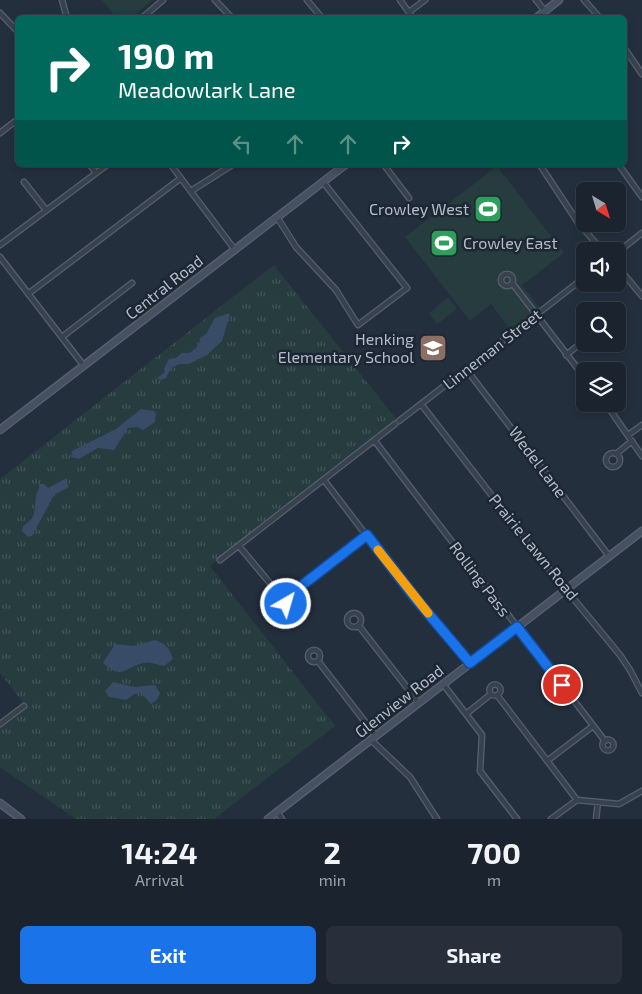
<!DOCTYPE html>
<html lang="en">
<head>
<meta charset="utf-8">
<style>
	body { margin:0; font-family:"Exo 2",sans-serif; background:#282f3a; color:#f1f3f6; height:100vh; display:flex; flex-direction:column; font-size:19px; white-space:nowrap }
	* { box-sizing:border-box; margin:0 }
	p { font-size:16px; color:#a0a4aa }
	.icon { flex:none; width:28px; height:28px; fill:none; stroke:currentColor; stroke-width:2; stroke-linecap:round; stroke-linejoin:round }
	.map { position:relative; height:819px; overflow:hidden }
	.details { display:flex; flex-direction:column; background:#1b232e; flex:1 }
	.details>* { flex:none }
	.top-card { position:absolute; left:15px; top:15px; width:612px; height:152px; border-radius:8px; box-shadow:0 2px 8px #0003,0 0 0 1px #39404a; background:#00695c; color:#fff; overflow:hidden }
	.needle { width:32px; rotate:142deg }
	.fabs { position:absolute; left:576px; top:182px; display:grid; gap:10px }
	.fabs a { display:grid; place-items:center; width:50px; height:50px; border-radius:8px; background:#1b232e; box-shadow:0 2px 8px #0003,0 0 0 1px #39404a; font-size:25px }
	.pin { position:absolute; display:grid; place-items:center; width:42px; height:42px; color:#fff; margin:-21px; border:2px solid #fff; border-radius:50%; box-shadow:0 1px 5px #0007 }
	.me { position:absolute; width:55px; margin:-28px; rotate:38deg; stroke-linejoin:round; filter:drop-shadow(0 0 4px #0008) }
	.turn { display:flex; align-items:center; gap:18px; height:105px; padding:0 20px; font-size:22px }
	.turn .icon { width:65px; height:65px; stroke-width:2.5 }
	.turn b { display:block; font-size:35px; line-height:42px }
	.lanes { display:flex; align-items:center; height:48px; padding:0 20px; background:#0003; justify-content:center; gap:25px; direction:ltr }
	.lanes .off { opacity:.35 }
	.eta { display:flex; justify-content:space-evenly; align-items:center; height:85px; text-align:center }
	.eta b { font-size:30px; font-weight:700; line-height:35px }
	.primary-button { display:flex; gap:10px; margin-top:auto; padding:10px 20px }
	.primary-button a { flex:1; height:58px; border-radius:8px; background:#1a73e8; color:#fff; font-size:20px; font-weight:700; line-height:58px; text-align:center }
	.primary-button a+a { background:#282f3a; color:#f1f3f6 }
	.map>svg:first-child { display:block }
	.grass { fill:url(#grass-tufts) }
	.park { fill:#263c3f }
	.water { fill:#394c67 }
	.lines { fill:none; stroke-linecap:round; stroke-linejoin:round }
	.street-casing { stroke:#565f6c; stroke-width:7 }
	.secondary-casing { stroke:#565f6c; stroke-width:9 }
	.street { stroke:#38414e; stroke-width:4.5 }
	.secondary { stroke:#465061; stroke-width:6 }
	.route-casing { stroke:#114b97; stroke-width:12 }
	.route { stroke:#1a73e8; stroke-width:9 }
	.slow { stroke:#f59e0b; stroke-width:9 }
	.labels { text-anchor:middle; stroke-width:5; stroke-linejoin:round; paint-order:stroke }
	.poi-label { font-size:16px; fill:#b4bcc9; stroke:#1d2633; text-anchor:end }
	.street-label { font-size:16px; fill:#b4bcc9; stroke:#1d2633 }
</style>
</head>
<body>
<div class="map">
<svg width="642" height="819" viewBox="0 0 642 819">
	<defs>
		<pattern id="grass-tufts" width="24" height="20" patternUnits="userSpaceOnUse" patternTransform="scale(1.25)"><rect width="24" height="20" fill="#263c3f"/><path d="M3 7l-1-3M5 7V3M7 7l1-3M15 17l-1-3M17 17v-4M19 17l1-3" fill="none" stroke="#435659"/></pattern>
	</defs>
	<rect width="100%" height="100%" fill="#242f3e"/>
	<path class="grass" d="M 274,265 L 397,420 L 210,566 L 335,726 L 214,819 L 76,819 L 0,767 L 0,727 L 26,706 L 0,673 L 0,479 Z"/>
	<path class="park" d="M 102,0 L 152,0 L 132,18 L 116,17 Z
		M 497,166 L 564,253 L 522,285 L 540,308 L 511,331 L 491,304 L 470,321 L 405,237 Z
		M 448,297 L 457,309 L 437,324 L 429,313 Z"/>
	<path class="water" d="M 227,314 L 230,314 L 222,341 L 207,355 L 189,364 L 179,364 L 171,368 L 166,378 L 161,380 L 157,378 L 165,372 L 164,369 L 169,359 L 176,358 L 182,353 L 190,353 L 199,345 L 200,338 L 206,334 L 215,318 Z
		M 141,409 L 154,411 L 156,414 L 155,422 L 143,430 L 137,427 L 128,428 L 114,450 L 98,448 L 79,459 L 71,457 L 72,451 L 116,429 Z
		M 65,479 L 69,487 L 54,495 L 32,536 L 28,537 L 22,531 L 23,526 C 37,517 34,511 36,496 C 37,490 40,491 39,484 L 44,484 L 48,488 Z
		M 155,640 C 166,644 170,648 173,659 L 164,666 C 157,665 150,661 144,663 C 123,667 124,681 103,663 L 115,644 L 134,646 Z
		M 113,682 L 135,687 L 155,685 L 160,693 L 157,700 L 151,704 L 141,693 L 134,694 L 126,700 L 109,697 L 105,691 Z"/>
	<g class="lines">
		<defs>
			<path id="street" d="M 62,0 L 67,18
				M 215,0 L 232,18
				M 307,0 L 322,18
				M 400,0 L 413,18
				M 536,0 L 545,11
				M 584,0 L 600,18
				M 409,12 L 425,0
				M 0,13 L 18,32
				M 142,18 L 163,0
				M 625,49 L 642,74
				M 0,133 L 18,119
				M 90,165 L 96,173
				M 171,165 L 235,250
				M 384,165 L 409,198
				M 540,165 L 579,224 L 603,251
				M 619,165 L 642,197
				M 24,182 L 46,210
				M 191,191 L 232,165
				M 277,217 L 296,247 L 336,290 L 358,325 L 407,288 L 323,182
				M 0,245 L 107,165
				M 618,252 L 642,233
				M 0,257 L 84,366
				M 618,267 L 642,296
				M501 280a6 6 0 1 1 12 0a6 6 0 1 1-12 0Z
				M 512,283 L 585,378
				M 28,294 L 181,178
				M 62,337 L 132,283
				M 566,355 L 585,340
				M 466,369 L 609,556
				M 421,404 L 544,563 L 620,655 L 630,670 L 642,693
				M 606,404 L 642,456
				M 399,421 L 585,277
				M 628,435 L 642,425
				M 374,440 L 605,741
				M606 460a7 7 0 1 1 14 0a7 7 0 1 1-14 0Z
				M 616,454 L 632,441
				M 324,480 L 415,599 L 470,663
				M 239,546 L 283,599 L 367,535
				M 220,560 L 395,424
				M 277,594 L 276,605 L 280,609 L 286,606 L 287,597
				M347 620a7 7 0 1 1 14 0a7 7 0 1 1-14 0Z
				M 359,626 L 419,703
				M308 656a6 6 0 1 1 12 0a6 6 0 1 1-12 0Z
				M 318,661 L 376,736
				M 443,684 L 482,735 L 480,771 L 517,819
				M489.5 690a5.5 5.5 0 1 1 11 0a5.5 5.5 0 1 1-11 0Z
				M 497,695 L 577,800
				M 466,714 L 491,694
				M 0,724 L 24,706
				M602.5 745a5.5 5.5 0 1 1 11 0a5.5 5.5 0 1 1-11 0Z
				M 371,740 L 410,777 L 437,819
				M 547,761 L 593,726
				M 577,800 L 619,804 L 642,791
				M 277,812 L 282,819
				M 551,819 L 577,800
				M 596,819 L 598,802"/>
			<path id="secondary" d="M 536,18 L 559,0
				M 0,430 L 345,165
				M 0,803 L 21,819
				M 268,819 L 642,531"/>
		</defs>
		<use href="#street" class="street-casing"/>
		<use href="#secondary" class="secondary-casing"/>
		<use href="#street" class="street"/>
		<use href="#secondary" class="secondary"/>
	</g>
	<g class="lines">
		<defs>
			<path id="route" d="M 286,604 L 287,597 L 367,535 L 416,599 L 470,663 L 517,627 L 562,685"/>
		</defs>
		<use href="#route" class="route-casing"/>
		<use href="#route" class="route"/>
		<path class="slow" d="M 378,550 L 428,613"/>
	</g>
	<defs>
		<symbol id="stadium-square" viewBox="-11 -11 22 22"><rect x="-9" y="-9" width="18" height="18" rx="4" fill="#2e9e5b" stroke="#1d2633"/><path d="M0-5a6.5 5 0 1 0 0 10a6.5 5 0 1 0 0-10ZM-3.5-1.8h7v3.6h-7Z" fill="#fff"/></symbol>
		<symbol id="school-square" viewBox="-11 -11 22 22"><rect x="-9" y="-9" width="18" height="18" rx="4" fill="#8d6e63" stroke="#1d2633"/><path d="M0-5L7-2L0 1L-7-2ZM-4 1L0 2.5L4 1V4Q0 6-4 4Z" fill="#fff"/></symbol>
	</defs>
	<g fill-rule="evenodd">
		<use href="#stadium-square" x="472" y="193" width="32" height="32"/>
		<use href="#stadium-square" x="428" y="227" width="32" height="32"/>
		<use href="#school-square" x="417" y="332" width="32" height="32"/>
	</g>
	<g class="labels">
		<g class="poi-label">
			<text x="469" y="215">Crowley West</text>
			<text x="463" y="249" text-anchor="start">Crowley East</text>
			<text x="414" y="345">Henking<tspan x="414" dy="18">Elementary School</tspan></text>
		</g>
		<g class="street-label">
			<text transform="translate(164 287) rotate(-38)" y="6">Central Road</text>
			<text transform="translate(492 349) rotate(-38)" y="6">Linneman Street</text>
			<text transform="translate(538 462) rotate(53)" y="6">Wedel Lane</text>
			<text transform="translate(534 547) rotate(51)" y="6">Prairie Lawn Road</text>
			<text transform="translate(480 579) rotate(53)" y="6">Rolling Pass</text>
			<text transform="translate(399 701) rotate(-38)" y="6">Glenview Road</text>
		</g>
	</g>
</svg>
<div class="fabs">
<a><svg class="needle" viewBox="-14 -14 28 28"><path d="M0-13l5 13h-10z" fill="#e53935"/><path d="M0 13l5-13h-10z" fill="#a0a4aa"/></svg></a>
<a><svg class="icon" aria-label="sound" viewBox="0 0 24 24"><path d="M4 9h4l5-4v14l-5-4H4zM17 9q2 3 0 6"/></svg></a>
<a><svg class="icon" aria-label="search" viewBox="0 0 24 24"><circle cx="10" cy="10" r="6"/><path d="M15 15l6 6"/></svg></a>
<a><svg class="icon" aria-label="layers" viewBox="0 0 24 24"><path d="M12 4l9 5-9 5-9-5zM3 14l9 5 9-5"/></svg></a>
</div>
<div class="pin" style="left:562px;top:685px;background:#d93025"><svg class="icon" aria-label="arrive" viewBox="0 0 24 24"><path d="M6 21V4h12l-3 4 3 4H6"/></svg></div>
<svg class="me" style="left:286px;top:604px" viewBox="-20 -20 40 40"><circle r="17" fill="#1a73e8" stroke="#fff" stroke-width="3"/><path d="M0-11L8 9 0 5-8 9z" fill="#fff"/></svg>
<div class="top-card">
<div class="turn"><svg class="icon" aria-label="right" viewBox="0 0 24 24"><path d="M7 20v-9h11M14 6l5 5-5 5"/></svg><div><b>190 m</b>Meadowlark Lane</div></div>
<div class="lanes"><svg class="icon off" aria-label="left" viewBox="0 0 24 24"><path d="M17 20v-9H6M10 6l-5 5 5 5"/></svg><svg class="icon off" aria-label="ahead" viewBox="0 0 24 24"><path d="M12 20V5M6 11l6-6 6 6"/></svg><svg class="icon off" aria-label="ahead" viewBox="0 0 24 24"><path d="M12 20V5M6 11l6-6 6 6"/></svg><svg class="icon" aria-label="right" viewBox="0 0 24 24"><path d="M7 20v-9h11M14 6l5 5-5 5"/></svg></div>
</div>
</div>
<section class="details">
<div class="eta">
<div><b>14:24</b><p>Arrival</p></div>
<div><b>2</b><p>min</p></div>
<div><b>700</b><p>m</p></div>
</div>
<div class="primary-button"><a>Exit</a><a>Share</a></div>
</section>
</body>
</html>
